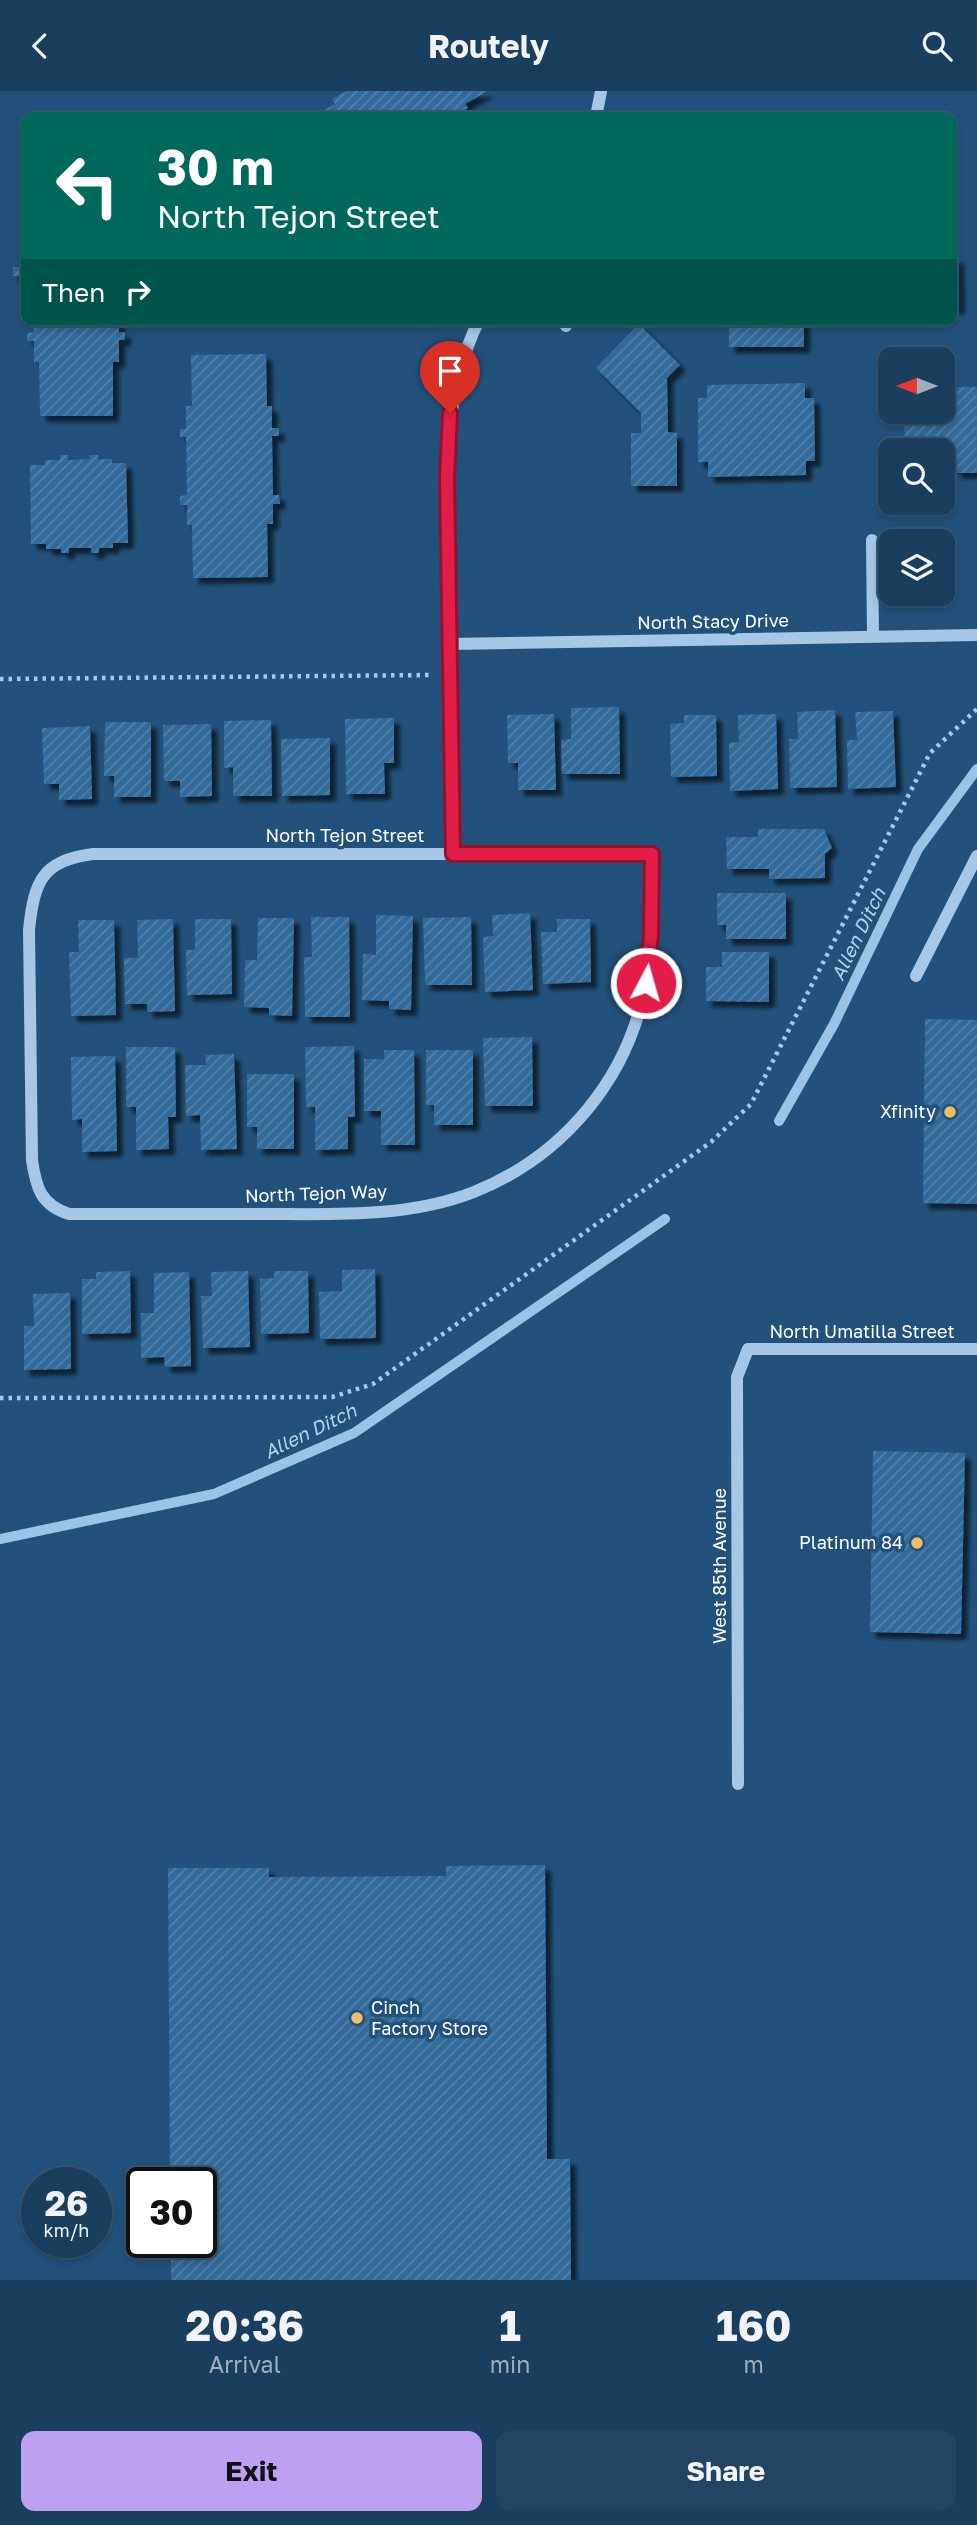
<!DOCTYPE html>
<html lang="en">
<head>
<meta charset="utf-8">
<style>
	body { margin:0; font-family:"Golos Text",sans-serif; background:#234563; color:#f1f3f6; height:100vh; display:flex; flex-direction:column; font-size:26px; white-space:nowrap }
	* { box-sizing:border-box; margin:0 }
	p { font-size:23px; color:#9faebc }
	.icon { flex:none; width:38px; height:38px; fill:none; stroke:currentColor; stroke-width:2; stroke-linecap:round; stroke-linejoin:round }
	.map { position:relative; height:2189px; overflow:hidden }
	.drawer { display:flex; flex-direction:column; background:#1a3e5d; flex:1 }
	.drawer>* { flex:none }
	.banner { position:absolute; left:21px; top:21px; width:936px; height:214px; border-radius:14px; box-shadow:0 4px 10px #0003,0 0 0 2px #385772; background:#00695c; color:#fff; overflow:hidden }
	.needle { width:46px; rotate:270deg }
	.controls { position:absolute; left:878px; top:256px; display:grid; gap:14px }
	.controls a { display:grid; place-items:center; width:77px; height:77px; border-radius:14px; background:#1a3e5d; box-shadow:0 4px 10px #0003,0 0 0 2px #385772; font-size:35px }
	.speed { position:absolute; left:21px; top:2076px; display:flex; gap:14px; font-size:35px; font-weight:700; text-align:center }
	.speed>* { display:grid; place-content:center; width:91px; height:91px; border-radius:50%; background:#1a3e5d; box-shadow:0 4px 10px #0003,0 0 0 2px #385772; line-height:1 }
	.speed small { font-size:18px; font-weight:400 }
	.speed .limit { border:4px solid #111; border-radius:10px; background:#fff; color:#111 }
	.pin { position:absolute; display:grid; place-items:center; width:60px; height:60px; color:#fff; margin:-72px -30px; border-radius:50% 50% 50% 0; rotate:-45deg; box-shadow:0 0 7px #0007 }
	.pin .icon { rotate:45deg }
	.me { position:absolute; width:77px; margin:-38px; rotate:6deg; stroke-linejoin:round; filter:drop-shadow(0 0 5px #0008) }
	.turn { display:flex; align-items:center; gap:24px; height:147px; padding:0 21px; font-size:32px }
	.turn .icon { width:91px; height:91px; stroke-width:2.5 }
	.turn b { display:block; font-size:49px; line-height:60px }
	.then { display:flex; align-items:center; height:66px; padding:0 21px; background:#0003; gap:14px; font-size:26px }
	.eta { display:flex; justify-content:space-evenly; align-items:center; height:119px; text-align:center }
	.eta b { font-size:42px; font-weight:700; line-height:49px }
	.primary-button { display:flex; gap:14px; margin-top:auto; padding:14px 21px }
	.primary-button a { flex:1; height:80px; border-radius:14px; background:#bca0f2; color:#111; font-size:28px; font-weight:700; line-height:80px; text-align:center }
	.primary-button a+a { background:#234563; color:#f1f3f6 }
	header { display:flex; justify-content:space-between; align-items:center; height:91px; padding:0 21px; background:#1a3e5d; font-size:32px; font-weight:700 }
	.map>svg:first-child { display:block }
	.lines { fill:none; stroke-linecap:round; stroke-linejoin:round }
	.stream { stroke:#9ac4e7; stroke-width:10 }
	.building { fill:url(#building-hatch); filter:url(#shadow) }
	.path { stroke:#a6c8e6; stroke-width:4.5; stroke-dasharray:3.5 5; stroke-linecap:butt }
	.minor { stroke:#a6c8e6; stroke-width:12 }
	.route-casing { stroke:#92132f; stroke-width:18 }
	.route { stroke:#e11d48; stroke-width:12 }
	.poi-dot { fill:#f1bd68; stroke:#22527c; stroke-width:2.5 }
	.labels { text-anchor:middle; stroke-width:7; stroke-linejoin:round; paint-order:stroke }
	.street-label { font-size:18px; fill:#fff; stroke:#22527c }
	.poi-label { font-size:18px; fill:#fff; stroke:#22527c; text-anchor:end }
	.water-label { font-size:19px; font-style:italic; fill:#b1d2ee; stroke:#22527c }
</style>
</head>
<body>
<header><svg class="icon" aria-label="back" viewBox="0 0 24 24"><path d="M15 5l-7 7 7 7"/></svg>Routely<svg class="icon" aria-label="search" viewBox="0 0 24 24"><circle cx="10" cy="10" r="6"/><path d="M15 15l6 6"/></svg></header>
<div class="map">
<svg width="977" height="2189" viewBox="0 0 977 2189">
	<defs>
		<pattern id="building-hatch" width="6" height="6" patternUnits="userSpaceOnUse" patternTransform="scale(1.75)"><rect width="6" height="6" fill="#326a99"/><path d="M-1 1l2-2M0 6l6-6M5 7l2-2" fill="none" stroke="#5180a8"/></pattern>
		<filter id="shadow"><feDropShadow dx="6" dy="6" stdDeviation="2" flood-color="#0009"/></filter>
	</defs>
	<rect width="100%" height="100%" fill="#22527c"/>
	<g class="lines">
		<path class="stream" d="M 779,1030 L 834,933 L 918,758 L 977,678
			M 0,1448 L 214,1403 L 354,1342 L 665,1128"/>
	</g>
	<path class="building" d="M 347,0 L 488,0 L 465,13 L 468,17 L 451,26 L 311,26 L 335,13 L 332,8 Z
		M 20,156 L 26,156 L 26,214 L 20,214 L 20,185 L 13,185 L 13,176 L 20,176 Z
		M 958,166 L 959,217 L 952,217 L 952,167 Z
		M 33,229 L 119,229 L 119,241 L 125,241 L 125,249 L 119,249 L 119,271 L 113,271 L 113,325 L 40,325 L 39,271 L 34,271 L 34,250 L 27,250 L 27,242 L 34,241 Z
		M 729,229 L 804,229 L 804,256 L 729,256 Z
		M 639,233 L 680,274 L 667,287 L 668,341 L 677,342 L 677,395 L 631,395 L 631,342 L 641,342 L 641,322 L 596,277 Z
		M 266,263 L 267,315 L 272,315 L 272,337 L 279,337 L 279,345 L 272,345 L 273,404 L 279,404 L 280,413 L 273,413 L 273,433 L 267,433 L 268,486 L 193,487 L 192,434 L 187,434 L 187,414 L 180,414 L 180,405 L 187,404 L 186,346 L 180,346 L 180,338 L 186,338 L 186,315 L 192,315 L 191,264 Z
		M 805,292 L 805,307 L 814,307 L 815,370 L 806,370 L 806,384 L 708,386 L 708,371 L 698,371 L 698,307 L 707,307 L 707,294 Z
		M 955,296 L 977,296 L 977,382 L 956,382 L 956,377 L 943,377 L 943,359 L 905,359 L 904,320 L 943,320 L 943,302 L 955,302 Z
		M 60,364 L 68,364 L 68,369 L 90,368 L 89,364 L 98,364 L 98,368 L 112,368 L 112,372 L 126,372 L 128,452 L 113,452 L 113,457 L 99,457 L 99,462 L 91,462 L 91,457 L 69,457 L 69,462 L 61,462 L 61,458 L 46,458 L 46,453 L 31,453 L 30,374 L 45,374 L 45,369 L 60,369 Z
		M 619,616 L 620,683 L 562,683 L 561,649 L 571,648 L 571,617 Z
		M 835,619 L 837,696 L 790,697 L 789,648 L 798,648 L 797,621 Z
		M 893,620 L 896,696 L 848,698 L 847,649 L 857,649 L 855,621 Z
		M 554,623 L 556,699 L 518,699 L 518,672 L 508,672 L 507,624 Z
		M 776,623 L 778,698 L 730,700 L 729,652 L 739,651 L 738,624 Z
		M 684,624 L 716,624 L 717,685 L 671,686 L 670,633 L 684,632 Z
		M 394,627 L 394,672 L 384,672 L 385,703 L 346,703 L 345,628 Z
		M 271,629 L 272,705 L 233,705 L 233,676 L 224,677 L 224,630 Z
		M 105,631 L 151,631 L 151,706 L 114,706 L 114,685 L 104,685 Z
		M 211,633 L 212,705 L 180,706 L 180,690 L 164,690 L 163,634 Z
		M 90,635 L 92,708 L 59,709 L 59,693 L 44,693 L 42,637 Z
		M 330,647 L 330,704 L 282,705 L 281,648 Z
		M 758,738 L 824,738 L 832,757 L 825,763 L 825,787 L 769,788 L 769,778 L 727,778 L 726,746 L 758,746 Z
		M 717,802 L 786,802 L 786,848 L 726,848 L 726,834 L 717,834 Z
		M 530,822 L 533,899 L 485,901 L 483,846 L 493,845 L 492,824 Z
		M 376,824 L 413,825 L 411,919 L 389,918 L 389,910 L 362,909 L 363,863 L 376,864 Z
		M 311,826 L 349,826 L 350,926 L 305,926 L 304,866 L 312,866 Z
		M 471,826 L 472,894 L 425,894 L 423,827 Z
		M 258,827 L 294,827 L 292,925 L 269,924 L 269,917 L 244,916 L 245,869 L 257,869 Z
		M 173,828 L 175,920 L 147,921 L 147,913 L 125,913 L 124,867 L 138,867 L 137,829 Z
		M 195,828 L 231,828 L 232,903 L 187,904 L 186,859 L 195,859 Z
		M 557,828 L 590,828 L 591,891 L 543,893 L 541,841 L 557,841 Z
		M 78,829 L 114,829 L 116,924 L 71,925 L 69,861 L 79,861 Z
		M 722,861 L 769,861 L 769,911 L 706,910 L 706,876 L 722,876 Z
		M 925,928 L 977,929 L 977,1113 L 923,1112 Z
		M 532,946 L 533,1015 L 485,1015 L 483,947 Z
		M 354,955 L 355,1026 L 348,1026 L 348,1058 L 315,1059 L 315,1016 L 306,1016 L 305,956 Z
		M 126,956 L 175,956 L 176,1026 L 168,1026 L 169,1058 L 136,1059 L 136,1016 L 126,1016 Z
		M 384,959 L 414,959 L 415,1054 L 381,1054 L 381,1020 L 364,1020 L 364,968 L 384,968 Z
		M 426,959 L 473,959 L 473,1034 L 434,1034 L 434,1014 L 426,1014 Z
		M 234,963 L 237,1058 L 201,1059 L 200,1024 L 186,1025 L 185,974 L 206,974 L 205,964 Z
		M 115,965 L 117,1060 L 82,1061 L 82,1028 L 72,1029 L 71,966 Z
		M 247,983 L 294,983 L 294,1058 L 257,1058 L 257,1036 L 247,1036 Z
		M 375,1178 L 376,1247 L 320,1248 L 319,1201 L 342,1200 L 342,1179 Z
		M 130,1180 L 131,1242 L 82,1243 L 82,1188 L 96,1188 L 96,1181 Z
		M 248,1180 L 250,1256 L 203,1257 L 201,1205 L 212,1205 L 211,1181 Z
		M 274,1180 L 308,1180 L 309,1242 L 261,1243 L 260,1188 L 274,1187 Z
		M 189,1181 L 191,1275 L 165,1276 L 164,1266 L 141,1267 L 141,1222 L 154,1222 L 154,1182 Z
		M 70,1202 L 71,1278 L 24,1279 L 24,1235 L 34,1235 L 33,1203 Z
		M 873,1360 L 965,1362 L 961,1543 L 870,1541 Z
		M 545,1774 L 547,2068 L 570,2068 L 571,2189 L 171,2189 L 171,2151 L 201,2151 L 201,2091 L 170,2091 L 168,1777 L 269,1777 L 269,1786 L 446,1785 L 446,1775 Z"/>
	<g class="lines">
		<path class="path" d="M 0,588 L 430,584
			M 0,1307 L 332,1306 L 373,1293 L 711,1051 L 751,1013 L 930,662 L 977,618"/>
		<path class="minor" d="M 596,26 L 601,0
			M 562,229 L 566,235
			M 872,449 L 873,546
			M 450,553 L 977,544
			M 93,763 L 652,763 C 652,806 653,848 646,890 C 630,986 564,1065 474,1101 C 408,1127 333,1123 264,1123 C 199,1123 134,1123 69,1123 C 41,1114 36,1097 32,1069 L 29,839 C 34,791 42,769 93,763 Z
			M 453,763 C 452,676 450,589 449,502 C 448,410 437,314 479,229
			M 916,885 L 977,765
			M 738,1693 L 737,1286 L 748,1258 L 977,1258"/>
	</g>
	<g class="lines">
		<defs>
			<path id="route" d="M 450,322 L 447,387 L 453,763 L 652,763 L 651,844 L 646,892"/>
		</defs>
		<use href="#route" class="route-casing"/>
		<use href="#route" class="route"/>
	</g>
	<g class="poi-dot">
		<circle cx="950" cy="1021" r="7"/>
		<circle cx="917" cy="1452" r="7"/>
		<circle cx="357" cy="1927" r="7"/>
	</g>
	<g class="labels">
		<g class="street-label">
			<text transform="translate(713 531) rotate(-1)" y="6">North Stacy Drive</text>
			<text x="345" y="751">North Tejon Street</text>
			<text transform="translate(316 1103) rotate(-2)" y="6">North Tejon Way</text>
			<text x="862" y="1247">North Umatilla Street</text>
			<text transform="translate(720 1475) rotate(-90)" y="6">West 85th Avenue</text>
		</g>
		<g class="poi-label">
			<text x="936" y="1027">Xfinity</text>
			<text x="903" y="1458">Platinum 84</text>
			<text x="371" y="1923" text-anchor="start">Cinch<tspan x="371" dy="21">Factory Store</tspan></text>
		</g>
		<g class="water-label">
			<text transform="translate(858 843) rotate(-64)" y="7">Allen Ditch</text>
			<text transform="translate(310 1340) rotate(-26)" y="7">Allen Ditch</text>
		</g>
	</g>
</svg>
<div class="controls">
<a><svg class="needle" viewBox="-14 -14 28 28"><path d="M0-13l5 13h-10z" fill="#e53935"/><path d="M0 13l5-13h-10z" fill="#9faebc"/></svg></a>
<a><svg class="icon" aria-label="search" viewBox="0 0 24 24"><circle cx="10" cy="10" r="6"/><path d="M15 15l6 6"/></svg></a>
<a><svg class="icon" aria-label="layers" viewBox="0 0 24 24"><path d="M12 4l9 5-9 5-9-5zM3 14l9 5 9-5"/></svg></a>
</div>
<div class="speed"><div>26<small>km/h</small></div><div class="limit">30</div></div>
<div class="pin" style="left:450px;top:322px;background:#d93025"><svg class="icon" aria-label="arrive" viewBox="0 0 24 24"><path d="M6 21V4h12l-3 4 3 4H6"/></svg></div>
<svg class="me" style="left:646px;top:892px" viewBox="-20 -20 40 40"><circle r="17" fill="#e11d48" stroke="#fff" stroke-width="3"/><path d="M0-11L8 9 0 5-8 9z" fill="#fff"/></svg>
<div class="banner">
<div class="turn"><svg class="icon" aria-label="left" viewBox="0 0 24 24"><path d="M17 20v-9H6M10 6l-5 5 5 5"/></svg><div><b>30 m</b>North Tejon Street</div></div>
<div class="then">Then<svg class="icon" aria-label="right" viewBox="0 0 24 24"><path d="M7 20v-9h11M14 6l5 5-5 5"/></svg></div>
</div>
</div>
<section class="drawer">
<div class="eta">
<div><b>20:36</b><p>Arrival</p></div>
<div><b>1</b><p>min</p></div>
<div><b>160</b><p>m</p></div>
</div>
<div class="primary-button"><a>Exit</a><a>Share</a></div>
</section>
</body>
</html>
